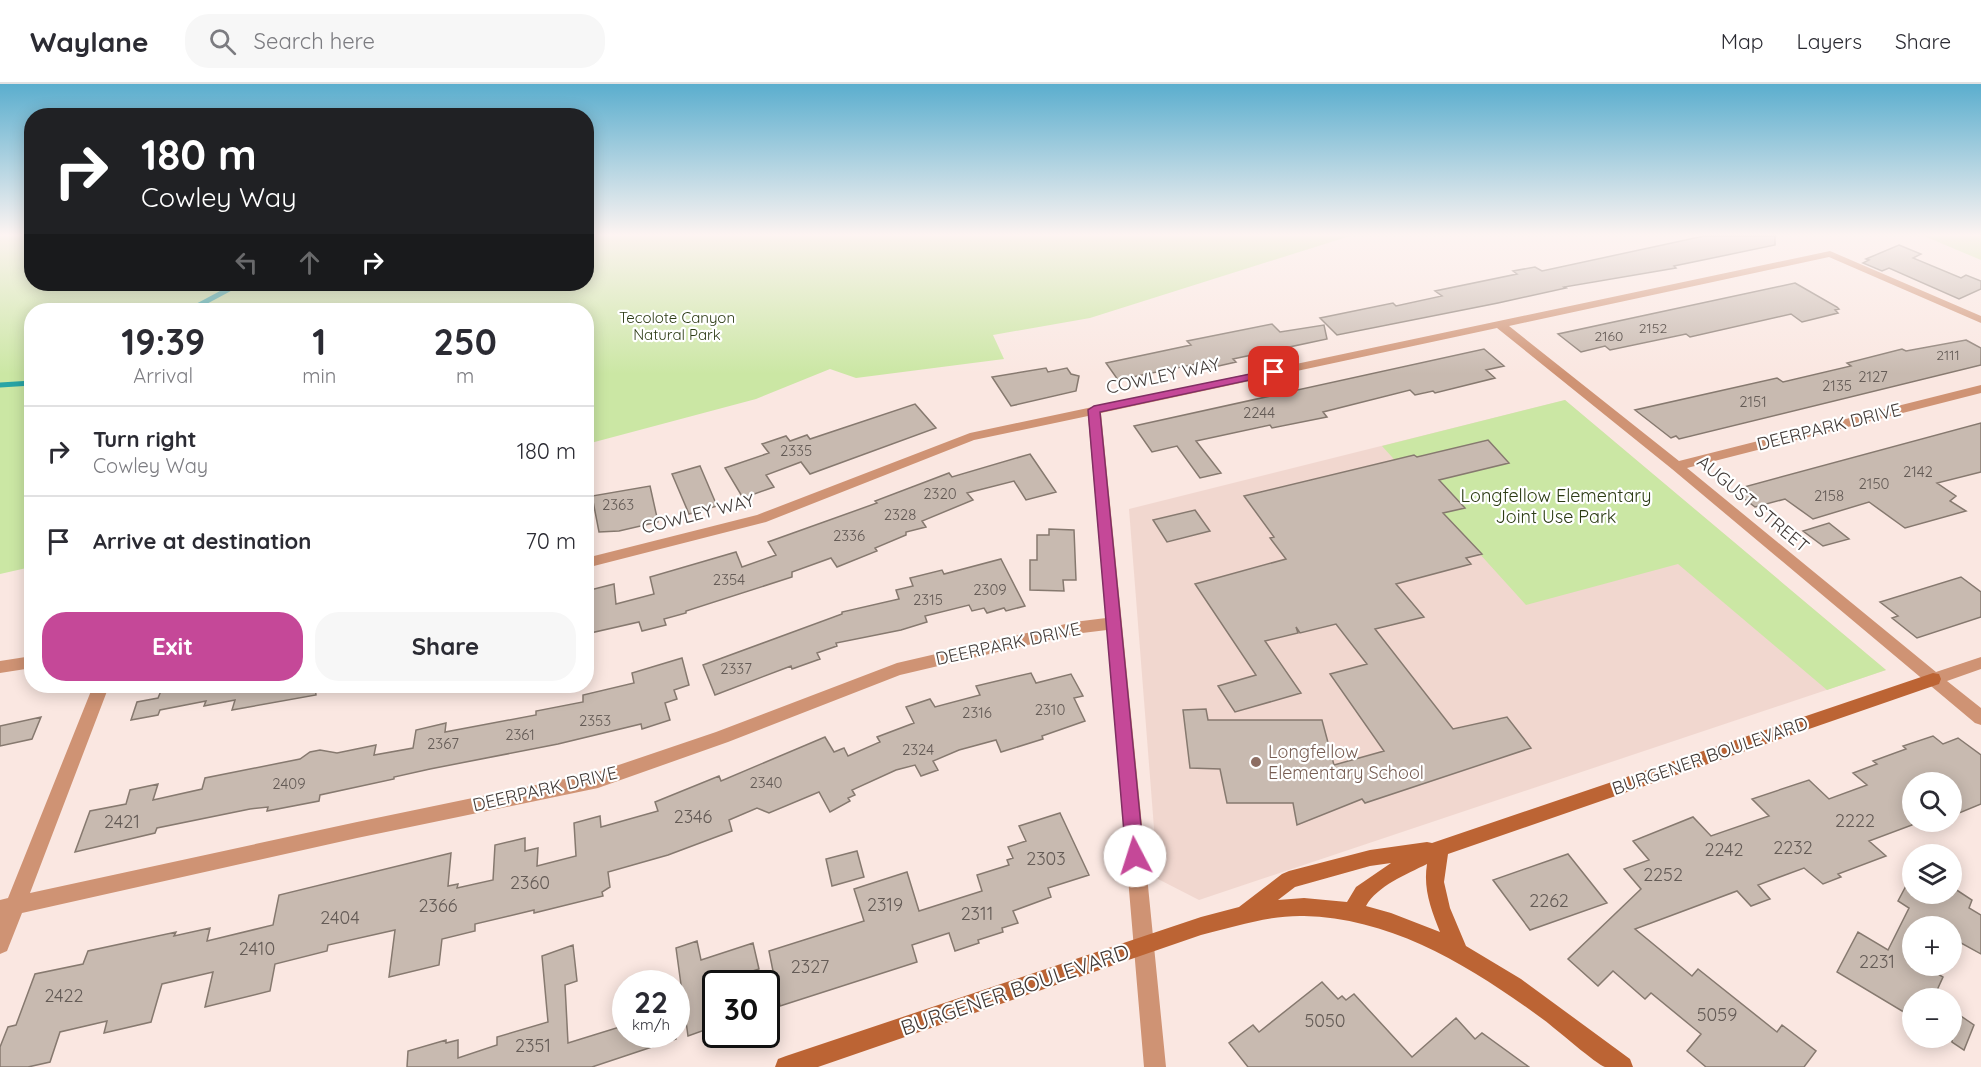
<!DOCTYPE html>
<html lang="en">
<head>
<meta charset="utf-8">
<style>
	body { margin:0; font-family:Quicksand,sans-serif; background:#f7f7f7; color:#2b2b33; height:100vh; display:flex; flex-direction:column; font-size:22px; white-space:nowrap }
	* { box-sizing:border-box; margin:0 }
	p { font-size:20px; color:#7c7c81 }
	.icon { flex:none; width:33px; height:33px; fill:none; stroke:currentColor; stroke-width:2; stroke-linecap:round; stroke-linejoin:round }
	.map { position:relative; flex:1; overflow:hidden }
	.panel { position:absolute; left:24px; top:219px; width:570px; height:390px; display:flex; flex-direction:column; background:#fff; border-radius:24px; box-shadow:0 3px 15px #0003 }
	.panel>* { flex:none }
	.banner { position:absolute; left:24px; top:24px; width:570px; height:183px; border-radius:24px; box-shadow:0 3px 15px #0003; background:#202124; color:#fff; overflow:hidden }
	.tools { position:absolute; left:1902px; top:688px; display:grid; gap:12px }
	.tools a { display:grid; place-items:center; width:60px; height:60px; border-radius:50%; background:#fff; box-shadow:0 3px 15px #0003; font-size:30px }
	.speed { position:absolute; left:612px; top:886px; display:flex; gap:12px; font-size:30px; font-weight:700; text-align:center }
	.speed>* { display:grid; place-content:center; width:78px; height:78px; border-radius:50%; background:#fff; box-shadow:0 3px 15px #0003; line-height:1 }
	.speed small { font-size:15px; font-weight:400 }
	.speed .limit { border:3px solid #111; border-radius:9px; background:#fff; color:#111 }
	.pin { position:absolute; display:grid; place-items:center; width:51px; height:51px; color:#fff; margin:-26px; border-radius:12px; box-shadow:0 3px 9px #0006 }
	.me { position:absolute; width:66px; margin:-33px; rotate:355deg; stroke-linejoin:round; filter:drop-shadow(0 0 4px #0008) }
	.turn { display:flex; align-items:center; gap:21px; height:126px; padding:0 18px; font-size:27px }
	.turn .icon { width:78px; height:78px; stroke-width:2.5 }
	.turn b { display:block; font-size:42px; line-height:51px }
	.lanes { display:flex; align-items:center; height:57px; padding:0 18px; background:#0003; justify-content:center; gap:30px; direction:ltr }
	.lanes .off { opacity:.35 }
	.eta { display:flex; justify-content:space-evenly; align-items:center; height:102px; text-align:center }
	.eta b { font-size:36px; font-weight:700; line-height:42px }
	.primary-button { display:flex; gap:12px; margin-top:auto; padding:12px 18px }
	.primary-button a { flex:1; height:69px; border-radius:24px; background:#c54898; color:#fff; font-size:24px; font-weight:700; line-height:69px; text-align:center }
	.primary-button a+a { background:#f7f7f7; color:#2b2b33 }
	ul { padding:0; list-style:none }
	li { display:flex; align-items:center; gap:18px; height:90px; padding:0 18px; border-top:2px solid #e1e1e2 }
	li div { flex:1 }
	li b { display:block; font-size:22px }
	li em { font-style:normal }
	header { display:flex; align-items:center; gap:36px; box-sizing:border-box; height:84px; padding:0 30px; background:#fff; border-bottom:2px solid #e1e1e2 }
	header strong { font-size:28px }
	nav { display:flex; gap:33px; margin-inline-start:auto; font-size:21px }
	.search { width:420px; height:54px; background:#f7f7f7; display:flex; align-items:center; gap:15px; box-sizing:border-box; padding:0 21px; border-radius:24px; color:#7c7c81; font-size:22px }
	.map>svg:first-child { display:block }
	.built { fill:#f1d7cf }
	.green { fill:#cbe7a4 }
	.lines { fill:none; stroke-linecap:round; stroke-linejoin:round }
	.stream { stroke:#28a5a6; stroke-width:5 }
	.building { fill:#c8bab0; stroke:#86796f; stroke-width:1.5 }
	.street { fill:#cf9374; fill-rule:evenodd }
	.secondary { fill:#bc6434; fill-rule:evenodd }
	.route { fill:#c54898; stroke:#802f63; stroke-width:1.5 }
	.education-dot { fill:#8d6e63; stroke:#fff; stroke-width:2 }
	.labels { text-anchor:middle; stroke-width:4.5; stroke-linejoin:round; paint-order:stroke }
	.far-number-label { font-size:14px; fill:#645b56 }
	.far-park-label { font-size:15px; fill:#2c3b14; stroke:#fff }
	.number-label { font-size:15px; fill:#645b56 }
	.street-label { font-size:18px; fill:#423b38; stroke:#fff }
	.park-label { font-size:18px; fill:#2c3b14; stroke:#fff }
	.education-label { font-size:18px; fill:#785e54; stroke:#fff; text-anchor:start }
	.near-number-label { font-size:18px; fill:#645b56 }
	.near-street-label { font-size:21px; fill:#423b38; stroke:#fff }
</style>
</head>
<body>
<header>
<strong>Waylane</strong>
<div class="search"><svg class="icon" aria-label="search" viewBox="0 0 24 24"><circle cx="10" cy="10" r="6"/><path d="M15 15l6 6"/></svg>Search here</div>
<nav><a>Map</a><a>Layers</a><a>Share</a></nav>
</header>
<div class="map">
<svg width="1981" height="983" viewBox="0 0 1981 983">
	<rect width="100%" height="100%" fill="#fae7e1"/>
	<path class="built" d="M 1565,316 L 1886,586 L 1199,816 L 1158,795 L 1129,425 Z"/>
	<path class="green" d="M 0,152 L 31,152 L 32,200 L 586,200 L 587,152 L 1350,152 L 1090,234 L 993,251 L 1004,275 L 856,294 L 830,285 L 756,315 L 587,360 L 586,226 L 32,226 L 31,483 L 0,490 Z
		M 1924,152 L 1981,152 L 1981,176 Z
		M 1565,316 L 1886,586 L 1827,606 L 1678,480 L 1526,521 L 1382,362 Z"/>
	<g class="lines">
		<path class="stream" d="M 190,226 L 231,204 L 248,200
			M 0,301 L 32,299"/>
	</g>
	<path class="building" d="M 1704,152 L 1775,152 L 1775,161 L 1674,182 L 1676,184 L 1564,203 L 1566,204 L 1498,219 L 1337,251 L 1320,234 L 1393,219 L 1396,222 L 1442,212 L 1435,207 L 1517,190 L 1513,187 L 1535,183 L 1542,187 Z
		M 1899,161 L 1921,170 L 1913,174 L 1961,194 L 1966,191 L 1981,197 L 1981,205 L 1959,215 L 1889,184 L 1882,187 L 1863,179 L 1869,176 L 1866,175 Z
		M 1795,199 L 1837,223 L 1839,225 L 1835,226 L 1838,229 L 1802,238 L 1791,230 L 1690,253 L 1686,250 L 1610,266 L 1605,262 L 1581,268 L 1558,250 Z
		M 1272,240 L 1280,248 L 1324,241 L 1327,255 L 1233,275 L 1236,278 L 1210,284 L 1205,278 L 1118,296 L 1106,279 L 1191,261 L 1187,257 Z
		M 1966,256 L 1981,264 L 1981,281 L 1679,355 L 1676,352 L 1671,354 L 1635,326 L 1777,294 L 1783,298 L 1851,282 L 1847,279 L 1902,265 L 1906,267 Z
		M 1484,265 L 1504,282 L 1486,286 L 1495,294 L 1435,309 L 1433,307 L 1415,311 L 1410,306 L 1323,328 L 1327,333 L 1272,344 L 1270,341 L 1196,357 L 1221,389 L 1200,394 L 1177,362 L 1152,368 L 1134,342 Z
		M 1046,284 L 1048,288 L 1067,284 L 1071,290 L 1079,292 L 1076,307 L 1011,322 L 992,293 Z
		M 915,320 L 936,344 L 810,390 L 801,378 L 766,391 L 774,403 L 743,414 L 725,384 L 769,369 L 762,360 L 786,352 L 790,357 L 807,351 L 810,355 Z
		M 1981,339 L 1981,388 L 1937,399 L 1956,412 L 1950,417 L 1966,427 L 1905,444 L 1869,418 L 1813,435 L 1785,415 L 1755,423 L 1733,406 Z
		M 1488,356 L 1509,379 L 1439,396 L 1465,424 L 1443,429 L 1482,470 L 1466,474 L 1471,480 L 1396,500 L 1424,533 L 1375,545 L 1453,645 L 1507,633 L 1531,664 L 1365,719 L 1362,715 L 1297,741 L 1293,719 L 1227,719 L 1220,685 L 1190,684 L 1183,626 L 1206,625 L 1208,636 L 1322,636 L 1334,681 L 1384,667 L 1330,590 L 1367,580 L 1336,540 L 1300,549 L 1296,543 L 1298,549 L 1265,557 L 1301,609 L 1235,628 L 1218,602 L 1256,591 L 1195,500 L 1286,475 L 1270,454 L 1274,453 L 1244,412 L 1414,371 L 1417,373 Z
		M 1030,370 L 1056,408 L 1026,416 L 1014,397 L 967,409 L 973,416 L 922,437 L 926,443 L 906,448 L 906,451 L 875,464 L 877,467 L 837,483 L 831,474 L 792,488 L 792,493 L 686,527 L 686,529 L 664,535 L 666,541 L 642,547 L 639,538 L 586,550 L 586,507 L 614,500 L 616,520 L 654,510 L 650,493 L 736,468 L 742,483 L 776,471 L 768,458 L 877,419 L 875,417 L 949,389 L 952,393 Z
		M 700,382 L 717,422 L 689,430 L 672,390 Z
		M 650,402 L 658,438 L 619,447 L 599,448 L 592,412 Z
		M 1195,426 L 1210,447 L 1167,458 L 1153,436 Z
		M 1829,439 L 1849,455 L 1823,462 L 1803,447 Z
		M 1049,445 L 1074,446 L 1076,496 L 1063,496 L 1064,507 L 1030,506 L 1030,476 L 1037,476 L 1037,451 L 1049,451 Z
		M 1001,475 L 1025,522 L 1006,527 L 1004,524 L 987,529 L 984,524 L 972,527 L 969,521 L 925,532 L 927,538 L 901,546 L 836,559 L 837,562 L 817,569 L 820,575 L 792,585 L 791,582 L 715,611 L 703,581 L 842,530 L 842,528 L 899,515 L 896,506 L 913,502 L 910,494 L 942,486 L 944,490 Z
		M 1961,493 L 1981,508 L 1981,533 L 1917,554 L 1892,534 L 1898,532 L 1880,518 Z
		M 682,574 L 689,601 L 674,606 L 677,615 L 665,619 L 670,636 L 642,645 L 641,640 L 558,660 L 430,685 L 394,693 L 394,695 L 320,711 L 319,717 L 267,727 L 268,723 L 250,725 L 157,744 L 155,749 L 75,768 L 90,727 L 126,720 L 130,706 L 158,700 L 153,716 L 202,705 L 205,694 L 300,675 L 310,668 L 320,666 L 337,669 L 376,661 L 374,671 L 413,664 L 416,646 L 446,639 L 445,648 L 536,631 L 536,627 L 583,618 L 583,611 L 634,599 L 632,589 Z
		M 1031,589 L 1036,599 L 1071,590 L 1083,612 L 1074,614 L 1085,637 L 1042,652 L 1043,655 L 1001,668 L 996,656 L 959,666 L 933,677 L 938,686 L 921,692 L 915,681 L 896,686 L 852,706 L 855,711 L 848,714 L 850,717 L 830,728 L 819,708 L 769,729 L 757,724 L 729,736 L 732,747 L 668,771 L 608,788 L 610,803 L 602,808 L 603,812 L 534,829 L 534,826 L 475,840 L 475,847 L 442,855 L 439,881 L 389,893 L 395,846 L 328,861 L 327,867 L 275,880 L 270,907 L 205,923 L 213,888 L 162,900 L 151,938 L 104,949 L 107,937 L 60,948 L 50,978 L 28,983 L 0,983 L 0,963 L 8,943 L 16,941 L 35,890 L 83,880 L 88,867 L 176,848 L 174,852 L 210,844 L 207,857 L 273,841 L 279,811 L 451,769 L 448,802 L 458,800 L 457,804 L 493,796 L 495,761 L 525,754 L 525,767 L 538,764 L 537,782 L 576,772 L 574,739 L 600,732 L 601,743 L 658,727 L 655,718 L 719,692 L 721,697 L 825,653 L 834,668 L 844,664 L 848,672 L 880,658 L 877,653 L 914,639 L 906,623 L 930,615 L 935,623 L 980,611 L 976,602 Z
		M 163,602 L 315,602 L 316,611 L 232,626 L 235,616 L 204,622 L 206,617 L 160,626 L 158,631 L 131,636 L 137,618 L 158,614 Z
		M 41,633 L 32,655 L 0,662 L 0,642 Z
		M 1933,652 L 1943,660 L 1958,654 L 1981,671 L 1981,720 L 1952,732 L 1952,699 L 1912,699 L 1912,741 L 1869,757 L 1886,772 L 1838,790 L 1841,793 L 1823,800 L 1804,784 L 1758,801 L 1770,815 L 1751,822 L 1737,807 L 1635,845 L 1692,892 L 1698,885 L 1777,948 L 1782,941 L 1816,967 L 1804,983 L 1706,983 L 1687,967 L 1701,950 L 1651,909 L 1645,915 L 1613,887 L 1598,902 L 1568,875 L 1641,805 L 1624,785 L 1649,776 L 1633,757 L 1693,733 L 1711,752 L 1769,732 L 1752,715 L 1809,696 L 1829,715 L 1867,701 L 1853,689 L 1877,680 L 1873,677 L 1906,665 L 1903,662 Z
		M 1060,729 L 1089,791 L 1048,804 L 1051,813 L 1013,827 L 1018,839 L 1002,844 L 1003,848 L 978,856 L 979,859 L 955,867 L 949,849 L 912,861 L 917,878 L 780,922 L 769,867 L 864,837 L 854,805 L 907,788 L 919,827 L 982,807 L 977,791 L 1009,781 L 1007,776 L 1013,774 L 1008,763 L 1026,757 L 1019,742 Z
		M 857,767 L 864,793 L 832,802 L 826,775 Z
		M 1568,770 L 1607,819 L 1530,846 L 1493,796 Z
		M 1907,800 L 1912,803 L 1912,810 L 1952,810 L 1952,803 L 1972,816 L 1969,824 L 1981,831 L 1981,870 L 1952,854 L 1952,843 L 1912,843 L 1912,882 L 1925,882 L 1943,893 L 1933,915 L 1912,915 L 1912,933 L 1837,888 L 1858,848 L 1888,866 L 1909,824 L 1898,817 Z
		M 697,857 L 701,876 L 753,859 L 759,885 L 727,895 L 728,900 L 716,900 L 716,942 L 688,952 L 676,864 Z
		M 573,861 L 577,897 L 565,901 L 568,959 L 626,941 L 626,951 L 675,951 L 676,955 L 592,983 L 407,983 L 408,967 L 446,956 L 446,959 L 458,956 L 458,974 L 497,961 L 497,953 L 548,938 L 542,872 Z
		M 1322,898 L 1338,915 L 1342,912 L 1346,916 L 1354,910 L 1412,973 L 1456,934 L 1475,955 L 1482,949 L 1529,983 L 1248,983 L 1229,959 L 1253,941 L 1259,948 Z
		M 1952,926 L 1974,941 L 1964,966 L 1952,958 Z"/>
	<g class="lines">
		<path class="street" d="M 1830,167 L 1981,232 L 1981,239 L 1829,173 L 1509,242 L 1679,377 L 1981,301 L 1981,309 L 1687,384 L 1936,588 L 1981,573 L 1981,585 L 1947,597 L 1981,624 L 1981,641 L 1975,639 L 1672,385 L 1497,244 L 1101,329 L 1166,983 L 1144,983 L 1107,546 L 1074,550 L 900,591 L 728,658 L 598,704 L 357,754 L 22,829 L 7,867 L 0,870 L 0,816 L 8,814 L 93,602 L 109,602 L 30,809 L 357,738 L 598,688 L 716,648 L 897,579 L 1074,538 L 1106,534 L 1088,332 L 974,356 L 766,438 L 586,484 L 586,474 L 757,431 L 970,349 Z
			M 32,572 L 32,584 L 0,589 L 0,577 Z"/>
		<path class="secondary" d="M 1933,589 L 1939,590 L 1941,595 L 1939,600 L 1448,770 L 1444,798 L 1450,824 L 1466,862 L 1521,895 L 1630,975 L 1633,983 C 1625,983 1613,983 1605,983 C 1597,981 1555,944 1544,936 C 1473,884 1394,834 1304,832 C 1270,831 1234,843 1201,851 L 818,983 L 775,983 L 778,975 L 786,972 L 1201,833 L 1239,823 L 1282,790 L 1289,787 L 1370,766 L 1427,758 L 1432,759 ZM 1391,779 L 1356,803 L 1347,818 L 1304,814 L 1278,816 L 1295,803 L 1370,782 ZM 1427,780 C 1423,805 1431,825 1440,848 L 1391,829 L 1366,822 C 1377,802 1407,790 1427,780 Z"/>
	</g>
	<linearGradient id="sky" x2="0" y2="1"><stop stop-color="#5baece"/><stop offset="0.52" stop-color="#fdf4f2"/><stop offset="1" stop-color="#fdf4f2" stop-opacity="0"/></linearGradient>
	<rect width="1981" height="290" fill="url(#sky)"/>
	<path class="route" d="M 1274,285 L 1279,288 L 1278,290 L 1100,328 L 1144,772 L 1141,778 L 1135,780 L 1129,778 L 1126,772 L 1088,326 L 1094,322 Z"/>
	<circle class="education-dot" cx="1256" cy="678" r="6"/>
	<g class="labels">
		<g class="far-number-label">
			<text x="1653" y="249">2152</text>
			<text x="1609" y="257">2160</text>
			<text x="1948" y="276">2111</text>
		</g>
		<g class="far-park-label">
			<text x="677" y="239">Tecolote Canyon<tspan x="677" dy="17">Natural Park</tspan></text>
		</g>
		<g class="number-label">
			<text x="1873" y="298">2127</text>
			<text x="1837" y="307">2135</text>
			<text x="1753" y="323">2151</text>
			<text x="1259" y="334">2244</text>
			<text x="796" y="372">2335</text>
			<text x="1918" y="393">2142</text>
			<text x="1874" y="405">2150</text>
			<text x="940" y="415">2320</text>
			<text x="1829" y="417">2158</text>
			<text x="618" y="426">2363</text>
			<text x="900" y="436">2328</text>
			<text x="849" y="457">2336</text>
			<text x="729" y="501">2354</text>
			<text x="990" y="511">2309</text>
			<text x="928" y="521">2315</text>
			<text x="736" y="590">2337</text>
			<text x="1050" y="631">2310</text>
			<text x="977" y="634">2316</text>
			<text x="595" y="642">2353</text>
			<text x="520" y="656">2361</text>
			<text x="443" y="665">2367</text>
			<text x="918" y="671">2324</text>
			<text x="766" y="704">2340</text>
			<text x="289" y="705">2409</text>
		</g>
		<g class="street-label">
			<text transform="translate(1163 292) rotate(-12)" y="6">COWLEY WAY</text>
			<text transform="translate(1829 343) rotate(-14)" y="6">DEERPARK DRIVE</text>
			<text transform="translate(1753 420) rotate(40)" y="6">AUGUST STREET</text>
			<text transform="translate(698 430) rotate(-14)" y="6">COWLEY WAY</text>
			<text transform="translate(1008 560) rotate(-12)" y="6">DEERPARK DRIVE</text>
			<text transform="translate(1710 672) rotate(-19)" y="6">BURGENER BOULEVARD</text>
			<text transform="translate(545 705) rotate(-13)" y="6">DEERPARK DRIVE</text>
		</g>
		<g class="park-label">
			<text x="1556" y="418">Longfellow Elementary<tspan x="1556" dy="21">Joint Use Park</tspan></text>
		</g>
		<g class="education-label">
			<text x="1268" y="674">Longfellow<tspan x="1268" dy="21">Elementary School</tspan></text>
		</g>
		<g class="near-number-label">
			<text x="693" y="739">2346</text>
			<text x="1855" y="743">2222</text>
			<text x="122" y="744">2421</text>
			<text x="1793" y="770">2232</text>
			<text x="1724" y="772">2242</text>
			<text x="1046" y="781">2303</text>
			<text x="1663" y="797">2252</text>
			<text x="530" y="805">2360</text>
			<text x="1549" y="823">2262</text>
			<text x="885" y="827">2319</text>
			<text x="438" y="828">2366</text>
			<text x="977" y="836">2311</text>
			<text x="340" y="840">2404</text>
			<text x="257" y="871">2410</text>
			<text x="1877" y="884">2231</text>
			<text x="810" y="889">2327</text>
			<text x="64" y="918">2422</text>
			<text x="1717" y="937">5059</text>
			<text x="1325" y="943">5050</text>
			<text x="533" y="968">2351</text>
		</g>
		<g class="near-street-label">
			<text transform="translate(1015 906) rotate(-19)" y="7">BURGENER BOULEVARD</text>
		</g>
	</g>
</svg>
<div class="tools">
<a><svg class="icon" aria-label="search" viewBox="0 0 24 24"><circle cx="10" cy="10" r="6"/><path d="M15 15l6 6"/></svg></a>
<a><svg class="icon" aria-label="layers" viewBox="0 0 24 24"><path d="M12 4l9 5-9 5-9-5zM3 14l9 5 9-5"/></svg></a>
<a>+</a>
<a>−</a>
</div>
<div class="speed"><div>22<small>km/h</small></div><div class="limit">30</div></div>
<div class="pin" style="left:1274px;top:288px;background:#d93025"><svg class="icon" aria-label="arrive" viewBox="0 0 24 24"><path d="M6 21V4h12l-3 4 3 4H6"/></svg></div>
<svg class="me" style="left:1135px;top:772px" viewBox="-20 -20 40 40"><circle r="19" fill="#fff"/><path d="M0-13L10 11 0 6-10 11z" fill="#c54898"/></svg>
<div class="banner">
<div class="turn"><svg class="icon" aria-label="right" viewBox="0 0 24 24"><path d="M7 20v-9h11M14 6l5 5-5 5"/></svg><div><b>180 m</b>Cowley Way</div></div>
<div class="lanes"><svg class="icon off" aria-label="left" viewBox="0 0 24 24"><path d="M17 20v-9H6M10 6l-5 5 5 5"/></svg><svg class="icon off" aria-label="ahead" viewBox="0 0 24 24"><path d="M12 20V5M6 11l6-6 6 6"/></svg><svg class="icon" aria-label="right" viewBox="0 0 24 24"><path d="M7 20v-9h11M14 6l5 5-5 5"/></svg></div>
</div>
<section class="panel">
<div class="eta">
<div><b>19:39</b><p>Arrival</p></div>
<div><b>1</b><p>min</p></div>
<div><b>250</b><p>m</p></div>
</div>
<ul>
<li><svg class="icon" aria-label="right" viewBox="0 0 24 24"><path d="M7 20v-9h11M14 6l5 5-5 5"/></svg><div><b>Turn right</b><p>Cowley Way</p></div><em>180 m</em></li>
<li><svg class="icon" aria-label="arrive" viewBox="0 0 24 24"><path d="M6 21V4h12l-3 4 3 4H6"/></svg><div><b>Arrive at destination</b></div><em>70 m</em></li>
</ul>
<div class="primary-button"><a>Exit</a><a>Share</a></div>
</section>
</div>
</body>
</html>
